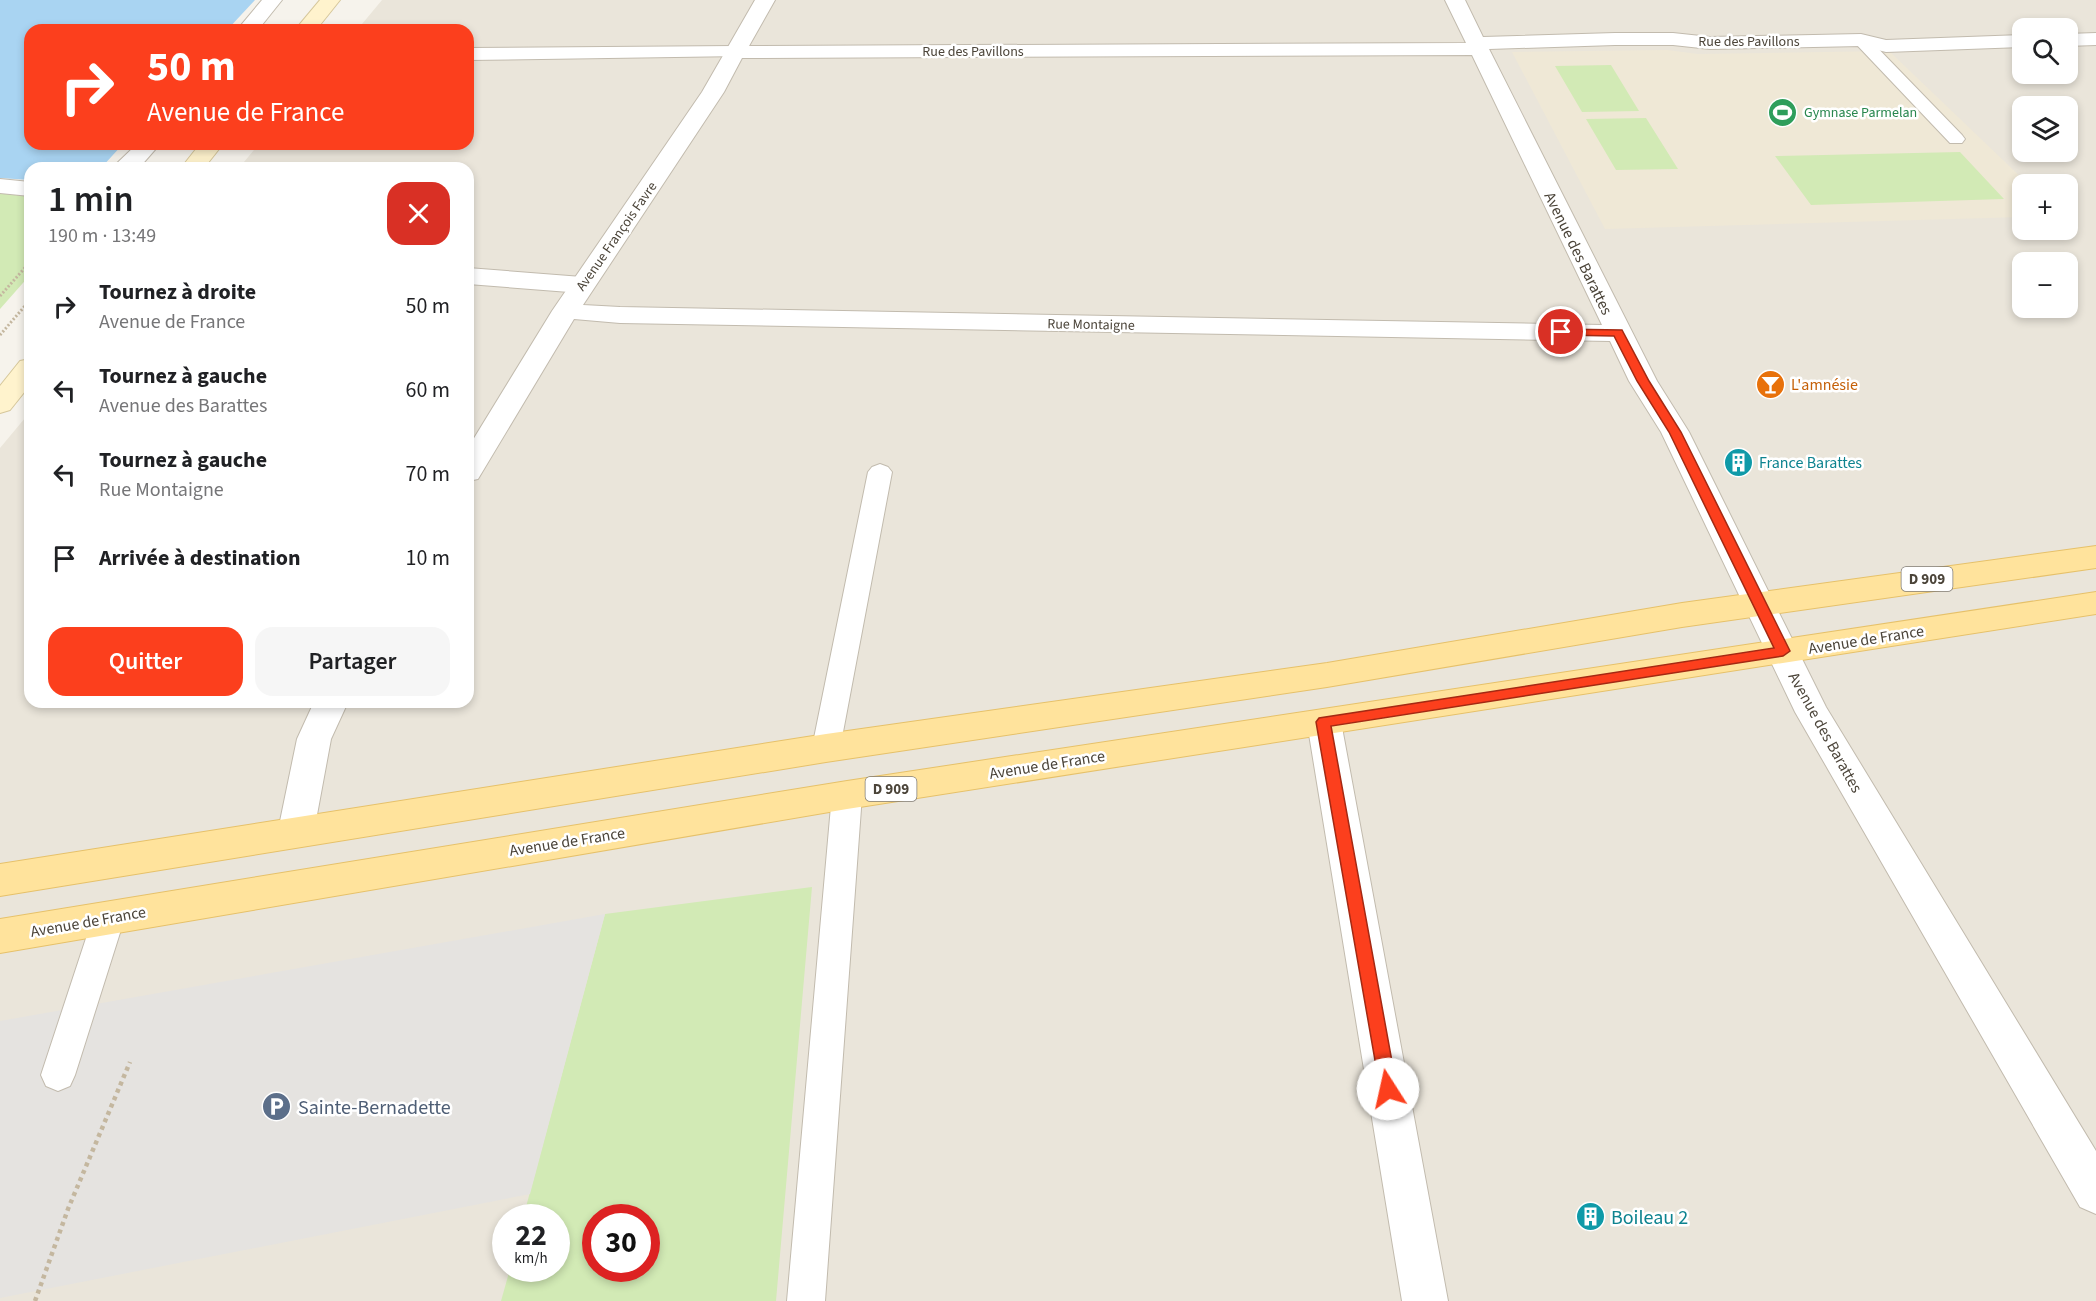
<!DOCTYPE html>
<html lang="fr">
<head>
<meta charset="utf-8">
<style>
	body { margin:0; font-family:"Source Sans 3",sans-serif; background:#f6f6f6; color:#202124; height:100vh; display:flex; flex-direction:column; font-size:22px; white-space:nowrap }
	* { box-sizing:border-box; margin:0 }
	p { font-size:20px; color:#757577 }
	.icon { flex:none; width:33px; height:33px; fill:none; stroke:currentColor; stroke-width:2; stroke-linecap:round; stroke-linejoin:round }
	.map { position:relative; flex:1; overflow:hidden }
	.drawer { position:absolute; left:24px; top:162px; width:450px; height:546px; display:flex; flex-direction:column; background:#fff; border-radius:18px; box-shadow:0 3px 9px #0003 }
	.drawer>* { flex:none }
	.hud { position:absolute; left:24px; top:24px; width:450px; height:126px; border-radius:18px; box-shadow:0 3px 9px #0003; background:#fc3f1d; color:#fff; overflow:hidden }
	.fabs { position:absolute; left:2012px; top:18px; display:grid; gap:12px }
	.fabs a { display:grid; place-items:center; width:66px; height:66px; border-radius:12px; background:#fff; box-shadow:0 3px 9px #0003; font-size:30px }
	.speed { position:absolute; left:492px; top:1204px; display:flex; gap:12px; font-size:30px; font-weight:700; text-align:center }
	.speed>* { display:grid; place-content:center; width:78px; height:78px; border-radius:50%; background:#fff; box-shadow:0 3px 9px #0003; line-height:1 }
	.speed small { font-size:15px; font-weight:400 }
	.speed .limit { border:9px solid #d22; background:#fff; color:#111 }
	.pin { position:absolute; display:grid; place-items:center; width:51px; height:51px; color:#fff; margin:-26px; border:3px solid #fff; border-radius:50%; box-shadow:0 2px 6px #0007 }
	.me { position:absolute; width:66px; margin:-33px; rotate:350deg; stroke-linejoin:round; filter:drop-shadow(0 0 4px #0008) }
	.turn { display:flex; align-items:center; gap:21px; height:126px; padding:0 24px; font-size:27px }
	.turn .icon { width:78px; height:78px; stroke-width:2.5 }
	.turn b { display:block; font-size:42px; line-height:51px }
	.round { display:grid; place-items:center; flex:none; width:63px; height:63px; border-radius:18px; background:#f6f6f6 }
	.headline { display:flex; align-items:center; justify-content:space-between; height:102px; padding:0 24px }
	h1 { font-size:36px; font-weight:600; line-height:45px }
	.primary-button { display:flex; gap:12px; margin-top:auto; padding:12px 24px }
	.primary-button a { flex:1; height:69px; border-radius:18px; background:#fc3f1d; color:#fff; font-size:24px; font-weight:600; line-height:69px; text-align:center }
	.primary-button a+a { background:#f6f6f6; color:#202124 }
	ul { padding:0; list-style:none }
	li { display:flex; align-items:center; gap:18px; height:84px; padding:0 24px }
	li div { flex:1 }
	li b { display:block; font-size:22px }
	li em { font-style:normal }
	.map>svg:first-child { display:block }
	.residential { fill:#eae5da; fill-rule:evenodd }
	.education { fill:#efe8d6 }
	.green { fill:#d2eab5; fill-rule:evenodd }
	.parking { fill:#e5e3e0 }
	.water { fill:#a9d4f2 }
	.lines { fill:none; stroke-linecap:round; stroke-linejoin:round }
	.service-casing { stroke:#c2bbae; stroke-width:2 }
	.pedestrian-casing { stroke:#c2bbae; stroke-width:2 }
	.minor-casing { stroke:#c2bbae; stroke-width:2 }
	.secondary-casing { stroke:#d6c79b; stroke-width:2 }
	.primary-casing { stroke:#e6c16a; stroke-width:2 }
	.path-far1 { stroke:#c4b79f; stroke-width:3; stroke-dasharray:2 2; stroke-linecap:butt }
	.path { stroke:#c4b79f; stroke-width:4.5; stroke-dasharray:4 4; stroke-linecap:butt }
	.service { fill:#fff; fill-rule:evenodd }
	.pedestrian { fill:#fff; fill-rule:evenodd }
	.minor { fill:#fff; fill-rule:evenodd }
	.secondary { fill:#fff3cd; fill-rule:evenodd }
	.primary { fill:#ffe39c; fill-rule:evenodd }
	.route { fill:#fc3f1d; stroke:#a42913; stroke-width:1.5 }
	.labels { text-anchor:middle; stroke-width:5; stroke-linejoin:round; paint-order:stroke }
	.far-street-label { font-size:14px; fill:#4b4439; stroke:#fff }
	.far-leisure-label { font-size:14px; fill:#27864d; stroke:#fff; text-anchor:start }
	.shield { fill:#fff; stroke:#817c74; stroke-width:1.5 }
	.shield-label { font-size:15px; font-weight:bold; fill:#4b4439 }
	.street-label { font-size:16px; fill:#4b4439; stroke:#fff }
	.food-label { font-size:16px; fill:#c56008; stroke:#fff; text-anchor:start }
	.culture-label { font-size:16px; fill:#0d838f; stroke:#fff; text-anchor:start }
	.near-service-label { font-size:20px; fill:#4e5e75; stroke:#fff; text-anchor:start }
	.near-culture-label { font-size:20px; fill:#0d838f; stroke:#fff; text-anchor:start }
</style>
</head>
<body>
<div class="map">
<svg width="2096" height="1301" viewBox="0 0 2096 1301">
	<rect width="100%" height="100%" fill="#f6f3ec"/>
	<path class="residential" d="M 382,0 L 2096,0 L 2096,1301 L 0,1301 L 0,448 L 30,412 L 30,702 L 468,702 L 468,168 L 239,168 L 259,144 L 468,144 L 468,30 L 357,30 ZM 2022,28 L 2067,28 L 2067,74 L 2022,74 ZM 2022,106 L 2067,106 L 2067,152 L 2022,152 ZM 2022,184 L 2067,184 L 2067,230 L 2022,230 ZM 2022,262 L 2067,262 L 2067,308 L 2022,308 ZM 506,1218 L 556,1218 L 556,1269 L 506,1269 ZM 596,1218 L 646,1218 L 646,1269 L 596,1269 Z"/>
	<path class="education" d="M 1667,50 L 1698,54 L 1889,51 L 2028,184 L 2022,184 L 2022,217 L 1605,229 L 1512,52 Z"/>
	<path class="green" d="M 1611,65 L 1639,111 L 1582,112 L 1555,66 Z
		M 1646,118 L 1678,169 L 1616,170 L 1586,119 Z
		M 1960,152 L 2004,199 L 1811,205 L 1775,156 Z
		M 0,189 L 30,191 L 30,275 L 0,309 Z
		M 812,887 L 776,1301 L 501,1301 L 510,1269 L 556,1269 L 556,1218 L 523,1218 L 605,914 ZM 596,1218 L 646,1218 L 646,1269 L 596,1269 Z"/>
	<path class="parking" d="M 605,914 L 530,1194 L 0,1298 L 0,1021 Z"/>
	<path class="water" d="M 0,0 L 255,0 L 227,30 L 30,30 L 30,144 L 123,144 L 101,168 L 30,168 L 30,180 L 0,178 Z"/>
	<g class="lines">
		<defs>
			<path id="service" d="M 1861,35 L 1867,37 L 1962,135 L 1965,139 L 1962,143 L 1950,143 L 1855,43 L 1853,40 L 1855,37 Z
				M 880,464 L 888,467 L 892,472 L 840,748 L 836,756 L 826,759 L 816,756 L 812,748 L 868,472 L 872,467 Z
				M 847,783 L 857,787 L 862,795 L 825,1301 L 787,1301 L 832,795 L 837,787 Z
				M 109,903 L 120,907 L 125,917 L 75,1075 L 70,1086 L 58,1091 L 46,1086 L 41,1075 L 93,917 L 98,907 Z"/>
			<path id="pedestrian" d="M 262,0 L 282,0 L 258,30 L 237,30 Z
				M 735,46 L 742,48 L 745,52 L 742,56 L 468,60 L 468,48 Z
				M 137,144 L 160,144 L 139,168 L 112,168 Z
				M 0,179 L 30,182 L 30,196 L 0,193 Z
				M 468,268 L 582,277 L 591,280 L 595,285 L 591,290 L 582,293 L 468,284 Z"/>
			<path id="minor" d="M 755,0 L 775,0 L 749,46 L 1466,43 L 1445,0 L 1465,0 L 1483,37 L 1615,33 L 1673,33 L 1710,37 L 1861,34 L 1886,40 L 2022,35 L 2022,47 L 1886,52 L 1861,46 L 1710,49 L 1673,45 L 1615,45 L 1489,49 L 1657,381 L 1689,432 L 1826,707 L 2096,1151 L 2096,1214 L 2080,1207 L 1795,712 L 1661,432 L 1629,381 L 1610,341 L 620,323 L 574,319 L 478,479 L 468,481 L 468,448 L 552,311 L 702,92 ZM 1472,55 L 1602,325 L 620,307 L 583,305 L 724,92 L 742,58 Z
				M 2096,33 L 2096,45 L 2067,46 L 2067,34 Z
				M 314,702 L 348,702 L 331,739 L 314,831 L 309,842 L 296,846 L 283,842 L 278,831 L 297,739 Z
				M 1324,709 L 1336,713 L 1341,722 L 1448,1301 L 1402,1301 L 1307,722 L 1312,713 Z"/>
			<path id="secondary" d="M 320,0 L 340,0 L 316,30 L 295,30 Z
				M 200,144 L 223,144 L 204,168 L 181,168 Z
				M 30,359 L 30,385 L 10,410 L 0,413 L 0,386 L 20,361 Z"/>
			<path id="primary" d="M 2096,546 L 2096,568 L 1682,627 L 1327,687 L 826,762 L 0,896 L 0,864 L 826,734 L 1327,663 L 1682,603 Z
				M 2096,592 L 2096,614 L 847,809 L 0,953 L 0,919 L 847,781 Z"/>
		</defs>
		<use href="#service" class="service-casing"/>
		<use href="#pedestrian" class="pedestrian-casing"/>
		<use href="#minor" class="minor-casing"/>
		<use href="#secondary" class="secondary-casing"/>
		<use href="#primary" class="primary-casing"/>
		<path class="path-far1" d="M 0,296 L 30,262
			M 0,335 L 30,300"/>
		<path class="path" d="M 35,1301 L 68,1209 L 130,1062"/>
		<use href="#service" class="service"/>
		<use href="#pedestrian" class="pedestrian"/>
		<use href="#minor" class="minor"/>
		<use href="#secondary" class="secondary"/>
		<use href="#primary" class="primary"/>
	</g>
	<path class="route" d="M 1557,329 L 1622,330 L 1649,381 L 1681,432 L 1790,651 L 1783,656 L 1331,726 L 1397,1089 L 1394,1095 L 1388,1097 L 1382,1095 L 1380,1089 L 1316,722 L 1319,718 L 1774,648 L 1669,432 L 1637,381 L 1614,336 L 1561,335 L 1557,334 Z"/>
	<defs>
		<symbol id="stadium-disc" viewBox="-11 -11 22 22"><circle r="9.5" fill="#2e9e5b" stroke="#fff"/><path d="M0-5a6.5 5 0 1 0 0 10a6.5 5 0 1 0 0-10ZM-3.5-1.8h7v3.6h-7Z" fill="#fff"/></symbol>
		<symbol id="bar-disc" viewBox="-11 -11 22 22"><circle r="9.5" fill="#e8710a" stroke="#fff"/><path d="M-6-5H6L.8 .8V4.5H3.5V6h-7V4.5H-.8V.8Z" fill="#fff"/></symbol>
		<symbol id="building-disc" viewBox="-11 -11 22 22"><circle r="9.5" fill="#0f9aa8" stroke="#fff"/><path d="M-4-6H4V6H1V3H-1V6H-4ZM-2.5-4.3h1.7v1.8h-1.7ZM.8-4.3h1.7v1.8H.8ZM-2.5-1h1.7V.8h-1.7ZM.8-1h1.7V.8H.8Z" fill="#fff"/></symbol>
		<symbol id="parking-disc" viewBox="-11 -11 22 22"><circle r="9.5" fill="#5c6f8a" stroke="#fff"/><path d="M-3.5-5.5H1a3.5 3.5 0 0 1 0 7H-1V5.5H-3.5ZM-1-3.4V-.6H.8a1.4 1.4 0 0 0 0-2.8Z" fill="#fff"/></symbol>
	</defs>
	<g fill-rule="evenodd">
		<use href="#stadium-disc" x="1766" y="96" width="33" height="33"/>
		<use href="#bar-disc" x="1754" y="368" width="33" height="33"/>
		<use href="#building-disc" x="1722" y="446" width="33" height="33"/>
		<use href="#parking-disc" x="260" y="1090" width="33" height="33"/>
		<use href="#building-disc" x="1574" y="1200" width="33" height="33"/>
	</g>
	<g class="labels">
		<g class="far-street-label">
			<text x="1749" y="46">Rue des Pavillons</text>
			<text x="973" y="56">Rue des Pavillons</text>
			<text transform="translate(616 236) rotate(-55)" y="5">Avenue François Favre</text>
			<text transform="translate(1091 324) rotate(1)" y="5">Rue Montaigne</text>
		</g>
		<g class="far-leisure-label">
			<text x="1804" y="117">Gymnase Parmelan</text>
		</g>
		<g class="shield">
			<rect x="1901.5" y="567" width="51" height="24" rx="4.5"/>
			<rect x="865.5" y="777" width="51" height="24" rx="4.5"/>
		</g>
		<g class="shield-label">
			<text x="1927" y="584">D 909</text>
			<text x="891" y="794">D 909</text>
		</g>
		<g class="street-label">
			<text transform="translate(1579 253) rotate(64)" y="6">Avenue des Barattes</text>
			<text transform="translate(1866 639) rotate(-9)" y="6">Avenue de France</text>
			<text transform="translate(1826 732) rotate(61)" y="6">Avenue des Barattes</text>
			<text transform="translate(1047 764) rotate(-9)" y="6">Avenue de France</text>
			<text transform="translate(567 841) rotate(-9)" y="6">Avenue de France</text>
			<text transform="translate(88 921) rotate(-10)" y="6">Avenue de France</text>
		</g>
		<g class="food-label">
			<text x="1791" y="390">L'amnésie</text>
		</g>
		<g class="culture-label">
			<text x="1759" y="468">France Barattes</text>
		</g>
		<g class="near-service-label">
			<text x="298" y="1114">Sainte-Bernadette</text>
		</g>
		<g class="near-culture-label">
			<text x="1611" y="1224">Boileau 2</text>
		</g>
	</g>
</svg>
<div class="fabs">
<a><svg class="icon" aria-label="search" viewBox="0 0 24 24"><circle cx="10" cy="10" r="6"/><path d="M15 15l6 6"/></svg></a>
<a><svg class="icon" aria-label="layers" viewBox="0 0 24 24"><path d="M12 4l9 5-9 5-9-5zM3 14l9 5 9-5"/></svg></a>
<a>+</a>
<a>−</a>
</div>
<div class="speed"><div>22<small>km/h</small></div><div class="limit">30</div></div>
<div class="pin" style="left:1561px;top:332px;background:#d93025"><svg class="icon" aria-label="arrive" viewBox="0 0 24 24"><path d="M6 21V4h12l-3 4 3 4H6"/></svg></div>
<svg class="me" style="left:1388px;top:1089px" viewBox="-20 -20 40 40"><circle r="19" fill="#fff"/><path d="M0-13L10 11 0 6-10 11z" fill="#fc3f1d"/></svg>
<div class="hud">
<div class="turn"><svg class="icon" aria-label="right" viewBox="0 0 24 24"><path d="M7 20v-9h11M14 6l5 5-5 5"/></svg><div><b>50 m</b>Avenue de France</div></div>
</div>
<section class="drawer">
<div class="headline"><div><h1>1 min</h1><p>190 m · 13:49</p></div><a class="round" style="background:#d93025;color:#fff"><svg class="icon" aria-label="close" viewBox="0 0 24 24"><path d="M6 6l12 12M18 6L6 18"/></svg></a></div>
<ul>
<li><svg class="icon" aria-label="right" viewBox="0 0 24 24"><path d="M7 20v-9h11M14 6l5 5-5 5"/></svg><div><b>Tournez à droite</b><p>Avenue de France</p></div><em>50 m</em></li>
<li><svg class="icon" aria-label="left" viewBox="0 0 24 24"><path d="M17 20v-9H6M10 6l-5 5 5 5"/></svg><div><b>Tournez à gauche</b><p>Avenue des Barattes</p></div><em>60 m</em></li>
<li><svg class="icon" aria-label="left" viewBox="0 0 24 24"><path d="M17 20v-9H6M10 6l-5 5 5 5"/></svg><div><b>Tournez à gauche</b><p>Rue Montaigne</p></div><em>70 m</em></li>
<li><svg class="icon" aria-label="arrive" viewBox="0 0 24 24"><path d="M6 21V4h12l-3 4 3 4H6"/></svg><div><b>Arrivée à destination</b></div><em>10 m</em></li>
</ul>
<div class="primary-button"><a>Quitter</a><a>Partager</a></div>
</section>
</div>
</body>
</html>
